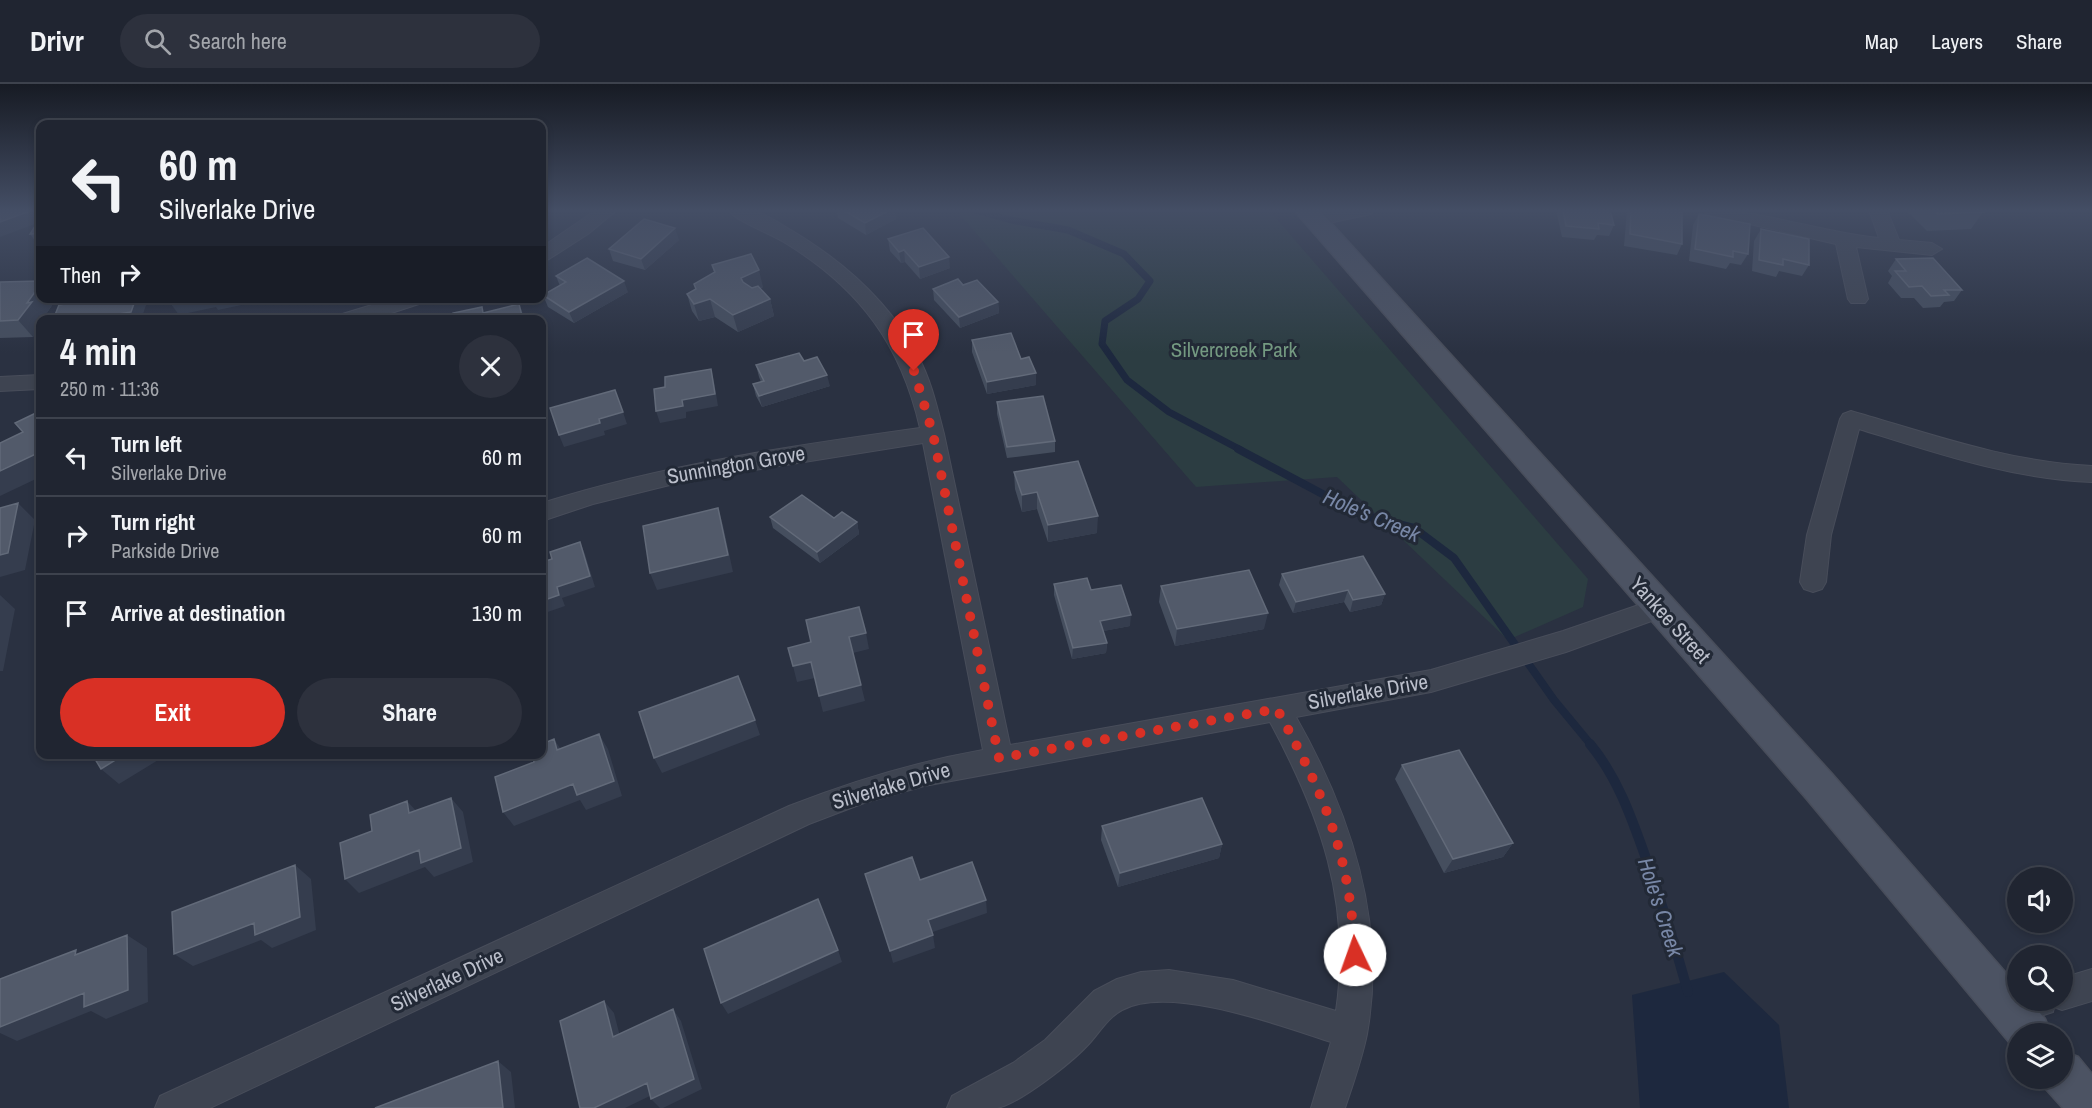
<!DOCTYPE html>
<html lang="en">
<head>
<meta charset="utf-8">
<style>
	body { margin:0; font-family:"Archivo Narrow",sans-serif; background:#2d313d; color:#f1f3f6; height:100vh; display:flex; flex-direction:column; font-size:22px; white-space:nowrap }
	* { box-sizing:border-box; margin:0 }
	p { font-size:20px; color:#a2a5ab }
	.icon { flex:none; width:33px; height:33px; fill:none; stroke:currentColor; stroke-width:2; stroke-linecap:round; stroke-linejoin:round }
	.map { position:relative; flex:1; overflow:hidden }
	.side { position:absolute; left:36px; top:231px; width:510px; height:444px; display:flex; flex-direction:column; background:#202531; border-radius:12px; box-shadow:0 3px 9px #0003,0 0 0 2px #3d424d }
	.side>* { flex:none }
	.hud { position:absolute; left:36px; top:36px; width:510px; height:183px; border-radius:12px; box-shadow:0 3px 9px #0003,0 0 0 2px #3d424d; background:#202531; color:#f1f3f6; overflow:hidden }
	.buttons { position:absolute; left:2007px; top:783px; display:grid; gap:12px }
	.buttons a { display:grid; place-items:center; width:66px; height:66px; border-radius:50%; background:#202531; box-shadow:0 3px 9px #0003,0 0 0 2px #3d424d; font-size:30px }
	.pin { position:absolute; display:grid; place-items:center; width:51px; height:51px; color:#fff; margin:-62px -26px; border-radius:50% 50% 50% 0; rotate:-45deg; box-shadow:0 0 6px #0007 }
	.pin .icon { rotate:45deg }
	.me { position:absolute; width:66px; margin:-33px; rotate:357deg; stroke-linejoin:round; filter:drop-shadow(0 0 4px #0008) }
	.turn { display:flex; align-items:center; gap:21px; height:126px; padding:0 24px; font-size:27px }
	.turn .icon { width:78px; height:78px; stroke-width:2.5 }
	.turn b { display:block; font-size:42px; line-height:51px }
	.then { display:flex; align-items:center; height:57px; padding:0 24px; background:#0003; gap:12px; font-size:22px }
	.round { display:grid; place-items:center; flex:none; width:63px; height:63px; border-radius:32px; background:#2d313d }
	.headline { display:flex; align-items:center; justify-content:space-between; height:102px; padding:0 24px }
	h1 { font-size:36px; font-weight:700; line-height:45px }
	.cta { display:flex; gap:12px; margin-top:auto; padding:12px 24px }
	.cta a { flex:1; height:69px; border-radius:36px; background:#d93025; color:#fff; font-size:24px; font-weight:700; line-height:69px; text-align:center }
	.cta a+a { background:#2d313d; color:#f1f3f6 }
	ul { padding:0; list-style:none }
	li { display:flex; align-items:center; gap:18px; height:78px; padding:0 24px; border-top:2px solid #3d424d }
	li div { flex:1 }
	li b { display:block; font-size:22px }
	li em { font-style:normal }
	header { display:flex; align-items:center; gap:36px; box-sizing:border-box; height:84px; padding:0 30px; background:#202531; border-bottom:2px solid #3d424d }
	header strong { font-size:28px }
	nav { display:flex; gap:33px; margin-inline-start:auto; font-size:21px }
	.search { width:420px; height:54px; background:#2d313d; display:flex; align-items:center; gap:15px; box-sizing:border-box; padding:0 21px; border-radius:33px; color:#a2a5ab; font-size:22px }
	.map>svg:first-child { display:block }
	.green { fill:#2c3d42 }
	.water { fill:#1d283e }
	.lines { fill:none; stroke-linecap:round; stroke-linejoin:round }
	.stream-far2 { stroke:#1d283e; stroke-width:7 }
	.stream-far1 { stroke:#1d283e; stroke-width:8 }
	.stream { stroke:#1d283e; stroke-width:10 }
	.street-casing { stroke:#484d5a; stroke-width:2 }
	.secondary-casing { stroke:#484d5a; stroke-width:3 }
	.street { fill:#3e4451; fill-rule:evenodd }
	.secondary { fill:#4c5363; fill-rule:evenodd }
	.wall { fill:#454e5e }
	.shaded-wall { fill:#353d4e }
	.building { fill:#525a6a; stroke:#626a79; stroke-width:1.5 }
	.route { stroke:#d93025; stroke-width:10; stroke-dasharray:0 18 }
	.labels { text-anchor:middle; stroke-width:6; stroke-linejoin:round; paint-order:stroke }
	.park-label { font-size:21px; fill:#749981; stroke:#222936 }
	.street-label { font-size:21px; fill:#bbbfcb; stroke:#222936 }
	.water-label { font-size:22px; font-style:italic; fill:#7887a6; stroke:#222936 }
</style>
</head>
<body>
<header>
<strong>Drivr</strong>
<div class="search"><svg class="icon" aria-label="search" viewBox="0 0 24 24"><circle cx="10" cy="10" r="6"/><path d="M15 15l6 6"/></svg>Search here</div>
<nav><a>Map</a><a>Layers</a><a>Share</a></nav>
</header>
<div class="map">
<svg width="2092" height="1024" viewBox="0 0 2092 1024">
	<rect width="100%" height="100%" fill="#2a3141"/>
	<path class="green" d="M 956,126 L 1269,126 L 1588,495 L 1583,523 L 1508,556 L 1337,393 L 1196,403 Z"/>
	<path class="water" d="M 1724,888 L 1779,941 L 1789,1024 L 1640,1024 L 1632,911 Z"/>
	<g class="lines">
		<path class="stream-far2" d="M 975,126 L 1011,136 L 1068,146 L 1124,170 L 1150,197 L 1138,215 L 1105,237 L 1102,260 L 1127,296 L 1169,328 L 1241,366"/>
		<path class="stream-far1" d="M 1238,365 L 1362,431 L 1414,444 L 1454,474 L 1554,616 L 1592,662"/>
		<path class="stream" d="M 1590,660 C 1619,695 1633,738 1648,780 C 1663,823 1676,865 1688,908"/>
		<defs>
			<path id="street" d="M 596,126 L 617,126 L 588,150 L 549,175 L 542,177 L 542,163 Z
				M 728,126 C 735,126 744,125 751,126 C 762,128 774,136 784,142 C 838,173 888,215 918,272 C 931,296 937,323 944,350 L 1010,661 L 1431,586 L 1563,547 L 1659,514 L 1668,517 L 1672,524 L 1668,531 L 1566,568 L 1431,608 L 1296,633 C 1351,730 1387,838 1367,950 C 1362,975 1353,1000 1345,1024 L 1311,1024 L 1331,958 C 1281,942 1170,900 1122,926 C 1107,934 1098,951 1087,962 C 1071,979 1019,1020 997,1024 C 981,1024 963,1024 947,1024 L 952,1012 L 1013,979 L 1045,956 L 1094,907 L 1117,895 L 1141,888 L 1169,886 L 1233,896 L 1336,927 C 1352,818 1320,731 1270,638 L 924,702 L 864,719 L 809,740 L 210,1024 L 155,1024 L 160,1012 L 789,722 C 853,697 915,678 983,666 L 923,359 L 686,397 L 593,420 L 542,437 L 542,419 C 665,380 792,362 920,344 C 901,261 860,205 787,160 C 774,151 735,137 728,126 Z
				M 1337,126 L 1373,126 L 1371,130 L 1315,142 L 1306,136 L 1308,132 Z
				M 1704,126 C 1763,126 1820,148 1879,154 L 1869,126 L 1887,126 L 1899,156 L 1932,159 L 1942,165 L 1932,171 L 1856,163 L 1868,215 L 1865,219 L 1851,219 L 1848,215 L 1836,160 L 1706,130 Z
				M 395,214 L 428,214 L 425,218 L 370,236 L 336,236 L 339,231 Z
				M 40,291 L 40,305 L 0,307 L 0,293 Z
				M 1851,327 C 1931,350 2008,378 2092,382 L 2092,398 C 2011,395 1936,369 1859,345 L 1831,451 L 1826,498 L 1822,505 L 1813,508 L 1804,505 L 1800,498 L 1807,451 L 1840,335 L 1843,330 Z
				M 2092,885 L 2092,917 L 2062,926 L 2054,923 L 2053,928 L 2010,942 L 1998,938 L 1994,926 L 1998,914 L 2018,907 L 2018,916 L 2062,916 L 2062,894 Z"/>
			<path id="secondary" d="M 1294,126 L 1319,126 L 1832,690 L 2018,903 L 2018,916 L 2029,916 L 2045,935 L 2051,950 L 2018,950 L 2018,966 L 2015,965 L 1806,714 Z
				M 2062,967 L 2078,973 L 2092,990 L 2092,1024 L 2063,1024 L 2046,1005 L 2042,994 L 2062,994 Z"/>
		</defs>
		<use href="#street" class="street-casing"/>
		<use href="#secondary" class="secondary-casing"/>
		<use href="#street" class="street"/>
		<use href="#secondary" class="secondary"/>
	</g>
	<path class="wall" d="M 837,126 L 895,126 L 896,135 L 866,151 L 838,134 Z
		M 1556,126 L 1610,126 L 1614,141 L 1609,152 L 1597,151 L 1594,156 L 1562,153 Z
		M 1627,126 L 1682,126 L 1682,160 L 1677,171 L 1624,162 Z
		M 1906,126 L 1980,126 L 1983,128 L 1971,145 L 1927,147 Z
		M 1699,130 L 1748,170 L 1741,181 L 1730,179 L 1726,185 L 1689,177 L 1693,141 Z
		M 40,132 L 40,162 L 39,162 L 30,150 Z
		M 1761,145 L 1809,181 L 1802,192 L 1779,187 L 1776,193 L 1752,187 L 1754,157 Z
		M 888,155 L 950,184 L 920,195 L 905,178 L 901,179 L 890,167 Z
		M 679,156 L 645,186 L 613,177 L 609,165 Z
		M 1896,175 L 1962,206 L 1954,217 L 1944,218 L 1940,223 L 1923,224 L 1914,214 L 1901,214 L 1888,199 L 1892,192 L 1888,187 Z
		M 712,181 L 763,203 L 760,205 L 770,215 L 774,232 L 738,248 L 715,233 L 699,237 L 692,227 L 687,210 L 696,206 L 694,200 L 714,189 Z
		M 556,192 L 628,208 L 574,239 L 548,223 L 543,211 L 560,202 Z
		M 0,198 L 40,214 L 57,214 L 44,233 L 33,253 L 0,254 Z
		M 933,205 L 998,218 L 999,229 L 960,244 L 934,216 Z
		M 972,256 L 1021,275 L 1036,301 L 987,310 L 972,268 Z
		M 804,277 L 830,302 L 762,323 L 756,312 L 753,300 L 761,298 L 759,293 L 756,281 Z
		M 997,318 L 1055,357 L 1055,368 L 1007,374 L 997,330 Z
		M 1014,388 L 1097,449 L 1048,458 L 1037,425 L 1022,428 L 1015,405 Z
		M 770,433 L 834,434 L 857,438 L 859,450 L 820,479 L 773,444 Z
		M 1282,490 L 1385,510 L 1381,521 L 1350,528 L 1344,518 L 1293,529 L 1279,501 Z
		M 1054,500 L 1091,506 L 1130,542 L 1103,547 L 1107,559 L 1106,569 L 1072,575 L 1054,511 Z
		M 1161,502 L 1264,545 L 1175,562 L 1159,518 Z
		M 1402,681 L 1513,759 L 1503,773 L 1444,789 L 1395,695 Z
		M 1102,742 L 1222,760 L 1219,774 L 1118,803 L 1101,756 Z"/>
	<path class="shaded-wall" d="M 33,126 L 36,126 L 40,132 L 40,138 L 0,153 L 0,138 Z
		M 890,126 L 895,126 L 896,135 L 866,151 L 865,139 Z
		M 675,144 L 679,156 L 645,186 L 641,175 Z
		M 904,166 L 905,178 L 901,179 L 899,168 Z
		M 949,173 L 950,184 L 920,195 L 919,183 Z
		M 759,186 L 763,203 L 745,211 L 741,194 Z
		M 624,197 L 628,208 L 574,239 L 569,228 Z
		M 40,201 L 40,214 L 57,214 L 44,233 L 46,236 L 40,236 L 40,243 L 33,253 L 18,236 L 27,219 Z
		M 136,214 L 142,214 L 146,221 L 141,236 L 81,236 Z
		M 193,214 L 246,214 L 246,220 L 218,226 L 216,223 L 179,231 L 171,220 Z
		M 710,215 L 715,233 L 699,237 L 694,220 Z
		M 770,215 L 774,232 L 738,248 L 733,231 Z
		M 998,218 L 999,229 L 960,244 L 959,233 Z
		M 519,220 L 524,232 L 525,236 L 523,236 Z
		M 711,285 L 714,297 L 718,322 L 686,328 L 686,334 L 660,339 L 656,327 L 682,316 Z
		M 1036,289 L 1036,301 L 987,310 L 987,298 Z
		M 827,291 L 830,302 L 762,323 L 759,312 Z
		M 623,328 L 627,340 L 604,347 L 605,351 L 564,363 L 559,351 L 599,335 Z
		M 40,368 L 40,393 L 0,412 L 0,387 Z
		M 1037,408 L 1037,425 L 1022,428 L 1022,411 Z
		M 18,419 L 35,436 L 25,486 L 0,493 L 0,471 Z
		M 718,424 L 723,441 L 733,488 L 657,506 L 650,489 Z
		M 1098,432 L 1097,449 L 1048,458 L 1048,441 Z
		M 857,438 L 859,450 L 820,479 L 817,468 Z
		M 580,458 L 585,470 L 595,503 L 562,514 L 565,522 L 542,530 L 542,517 L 557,503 Z
		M 1348,506 L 1344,518 L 1293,529 L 1296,518 Z
		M 1385,510 L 1381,521 L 1350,528 L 1353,516 Z
		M 0,511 L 15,525 L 3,587 L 0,587 Z
		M 1268,529 L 1264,545 L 1175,562 L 1177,545 Z
		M 1131,531 L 1130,542 L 1099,548 L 1100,537 Z
		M 866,549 L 869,565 L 853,569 L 849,553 Z
		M 1107,559 L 1106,569 L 1072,575 L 1073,564 Z
		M 811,578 L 815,594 L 797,598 L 793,582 Z
		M 861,601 L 865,617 L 823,628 L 819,612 Z
		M 755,636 L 760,651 L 662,689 L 654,674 Z
		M 599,650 L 608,665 L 622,712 L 586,726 L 580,716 L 514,742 L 503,728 Z
		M 554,655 L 564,670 L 557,666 Z
		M 125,670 L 168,670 L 119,700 L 101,685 Z
		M 451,714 L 463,728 L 473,778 L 434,793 L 425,783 L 359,809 L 345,795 Z
		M 407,717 L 420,731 L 409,729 Z
		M 1513,759 L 1503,773 L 1444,789 L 1453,775 Z
		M 1222,760 L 1219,774 L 1118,803 L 1120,789 Z
		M 295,781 L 311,795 L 316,846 L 272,864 L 261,856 L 193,882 L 174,870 Z
		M 986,816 L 987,829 L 930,849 L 928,836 Z
		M 127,851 L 147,864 L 148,918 L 106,935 L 91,927 L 17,957 L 0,949 L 0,943 L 84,909 Z
		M 933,851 L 935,864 L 893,879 L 890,867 Z
		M 838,866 L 842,878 L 728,930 L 721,919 Z
		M 604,917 L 614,929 L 623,964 L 613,953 Z
		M 673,925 L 681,937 L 702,1005 L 663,1024 L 660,1024 L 651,1015 Z
		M 498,977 L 511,988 L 515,1024 L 503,1024 Z
		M 647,999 L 656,1009 L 625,1024 L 594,1024 Z"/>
	<path class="building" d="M 0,126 L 33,126 L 0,138 Z
		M 843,126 L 890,126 L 865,139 Z
		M 1563,126 L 1610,126 L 1614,141 L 1598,139 L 1599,145 L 1566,142 Z
		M 1631,126 L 1682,126 L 1682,160 L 1630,150 Z
		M 1934,126 L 1980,126 L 1983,128 L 1938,130 Z
		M 1699,130 L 1750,140 L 1748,170 L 1733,167 L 1733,173 L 1695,165 Z
		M 644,135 L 675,144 L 641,175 L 609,165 Z
		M 39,136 L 40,136 L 40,149 L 30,150 Z
		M 923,144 L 949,173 L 919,183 L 904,166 L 899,168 L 888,155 Z
		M 1761,145 L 1809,155 L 1809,181 L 1783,175 L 1783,181 L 1759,176 Z
		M 751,170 L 759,186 L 741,194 L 743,198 L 752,204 L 758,202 L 770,215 L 733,231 L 710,215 L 694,220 L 687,210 L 696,205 L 694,200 L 715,188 L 712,181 Z
		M 587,174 L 624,197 L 569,228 L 543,211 L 566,198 L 556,192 Z
		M 1933,174 L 1962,206 L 1944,206 L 1949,211 L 1931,212 L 1922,202 L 1909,203 L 1895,187 L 1906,187 L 1896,175 Z
		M 958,195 L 963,201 L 977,196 L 998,218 L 959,233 L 933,205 Z
		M 40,197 L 40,201 L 27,219 L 32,218 L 18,236 L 0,237 L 0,198 Z
		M 103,214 L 136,214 L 131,228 L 81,236 L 53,236 L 59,221 Z
		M 171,214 L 193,214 L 171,220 Z
		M 519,220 L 523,236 L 454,236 L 453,229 L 482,223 L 483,229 Z
		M 1011,249 L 1021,275 L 1029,273 L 1036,289 L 987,298 L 972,256 Z
		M 799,269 L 804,277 L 817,273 L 827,291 L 759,312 L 753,300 L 764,297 L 756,281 Z
		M 711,285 L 715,310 L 682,316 L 683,322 L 656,327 L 654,305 L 665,303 L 665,293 Z
		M 615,306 L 623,328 L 599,335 L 600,339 L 559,351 L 550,324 Z
		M 1043,312 L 1055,357 L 1007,363 L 997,318 Z
		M 40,327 L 40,368 L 0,387 L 0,359 L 23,348 L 15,339 Z
		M 1078,377 L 1098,432 L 1048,441 L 1037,408 L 1022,411 L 1014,388 Z
		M 802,411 L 834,434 L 842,428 L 857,438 L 817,468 L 770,433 Z
		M 18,419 L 8,469 L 0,471 L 0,424 Z
		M 718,424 L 728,471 L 650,489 L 643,442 Z
		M 580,458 L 590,492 L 557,503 L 559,511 L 542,517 L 542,478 L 552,475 L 550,468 Z
		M 1363,472 L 1385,510 L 1353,516 L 1348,506 L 1296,518 L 1282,490 Z
		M 1249,486 L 1268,529 L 1177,545 L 1161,502 Z
		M 1087,494 L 1091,506 L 1121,501 L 1131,531 L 1100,537 L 1107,559 L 1073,564 L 1054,500 Z
		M 859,523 L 866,549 L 849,553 L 861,601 L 819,612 L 811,578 L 793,582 L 788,564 L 811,558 L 806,536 Z
		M 738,592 L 755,636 L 654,674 L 639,628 Z
		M 599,650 L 614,697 L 577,711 L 573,700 L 503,728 L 495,693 L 534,678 L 532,670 L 542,670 L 542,660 L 554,655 L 557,666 Z
		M 1459,666 L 1513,759 L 1453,775 L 1402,681 Z
		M 92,670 L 125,670 L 101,685 Z
		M 451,714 L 461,764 L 421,779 L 419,766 L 345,795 L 340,759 L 372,747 L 370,731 L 407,717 L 409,729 Z
		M 1202,714 L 1222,760 L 1120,789 L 1102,742 Z
		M 912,773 L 920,796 L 972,778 L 986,816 L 928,836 L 933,851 L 890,867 L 865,790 Z
		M 295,781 L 300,833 L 255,851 L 254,839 L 174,870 L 172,828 Z
		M 818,815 L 838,866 L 721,919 L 704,865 Z
		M 127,851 L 128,906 L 84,923 L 84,909 L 0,943 L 0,895 L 76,866 L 75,871 Z
		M 604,917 L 613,953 L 673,925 L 694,995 L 651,1015 L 647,999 L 594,1024 L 580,1024 L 560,937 Z
		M 498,977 L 503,1024 L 375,1024 Z"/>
	<linearGradient id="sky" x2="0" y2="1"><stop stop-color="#171b24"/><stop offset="0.47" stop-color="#444e65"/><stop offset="1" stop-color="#444e65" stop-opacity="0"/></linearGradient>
	<rect width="2092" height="269" fill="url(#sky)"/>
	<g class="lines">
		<path class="route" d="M 914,287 L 933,350 L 999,674 L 1277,625 C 1325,712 1350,770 1355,871"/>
	</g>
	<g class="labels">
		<g class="park-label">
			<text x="1234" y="273">Silvercreek Park</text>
		</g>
		<g class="street-label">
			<text transform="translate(736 381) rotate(-10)" y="7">Sunnington Grove</text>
			<text transform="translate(1670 536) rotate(48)" y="7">Yankee Street</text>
			<text transform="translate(1368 608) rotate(-10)" y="7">Silverlake Drive</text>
			<text transform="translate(891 702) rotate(-16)" y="7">Silverlake Drive</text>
			<text transform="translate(447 896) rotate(-25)" y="7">Silverlake Drive</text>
		</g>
		<g class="water-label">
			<text transform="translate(1372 431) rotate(23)" y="8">Hole's Creek</text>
			<text transform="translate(1661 823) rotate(72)" y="8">Hole's Creek</text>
		</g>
	</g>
</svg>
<div class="buttons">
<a><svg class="icon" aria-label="sound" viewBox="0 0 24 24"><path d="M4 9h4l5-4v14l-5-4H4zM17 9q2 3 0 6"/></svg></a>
<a><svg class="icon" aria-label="search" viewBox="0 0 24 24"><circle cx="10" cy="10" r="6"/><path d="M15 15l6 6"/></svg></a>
<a><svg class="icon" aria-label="layers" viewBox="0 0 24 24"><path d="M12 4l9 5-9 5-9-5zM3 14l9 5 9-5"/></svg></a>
</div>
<div class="pin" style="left:914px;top:287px;background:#d93025"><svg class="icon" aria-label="arrive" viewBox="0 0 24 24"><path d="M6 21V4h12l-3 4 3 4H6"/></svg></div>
<svg class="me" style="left:1355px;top:871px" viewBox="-20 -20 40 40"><circle r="19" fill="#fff"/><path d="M0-13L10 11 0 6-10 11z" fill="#d93025"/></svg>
<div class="hud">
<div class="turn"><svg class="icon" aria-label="left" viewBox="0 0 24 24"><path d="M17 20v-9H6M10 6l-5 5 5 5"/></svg><div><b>60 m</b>Silverlake Drive</div></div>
<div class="then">Then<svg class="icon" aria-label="right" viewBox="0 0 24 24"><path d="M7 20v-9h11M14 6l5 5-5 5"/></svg></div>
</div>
<section class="side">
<div class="headline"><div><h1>4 min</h1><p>250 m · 11:36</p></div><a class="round"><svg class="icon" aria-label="close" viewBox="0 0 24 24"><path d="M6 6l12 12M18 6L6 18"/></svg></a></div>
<ul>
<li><svg class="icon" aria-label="left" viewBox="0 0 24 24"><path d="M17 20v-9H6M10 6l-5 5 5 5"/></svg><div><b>Turn left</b><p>Silverlake Drive</p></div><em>60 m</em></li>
<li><svg class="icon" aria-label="right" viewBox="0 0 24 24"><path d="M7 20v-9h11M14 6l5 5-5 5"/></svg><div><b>Turn right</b><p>Parkside Drive</p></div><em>60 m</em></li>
<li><svg class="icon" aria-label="arrive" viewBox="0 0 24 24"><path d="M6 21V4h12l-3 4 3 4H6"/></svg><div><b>Arrive at destination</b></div><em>130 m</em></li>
</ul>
<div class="cta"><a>Exit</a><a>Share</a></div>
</section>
</div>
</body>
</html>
